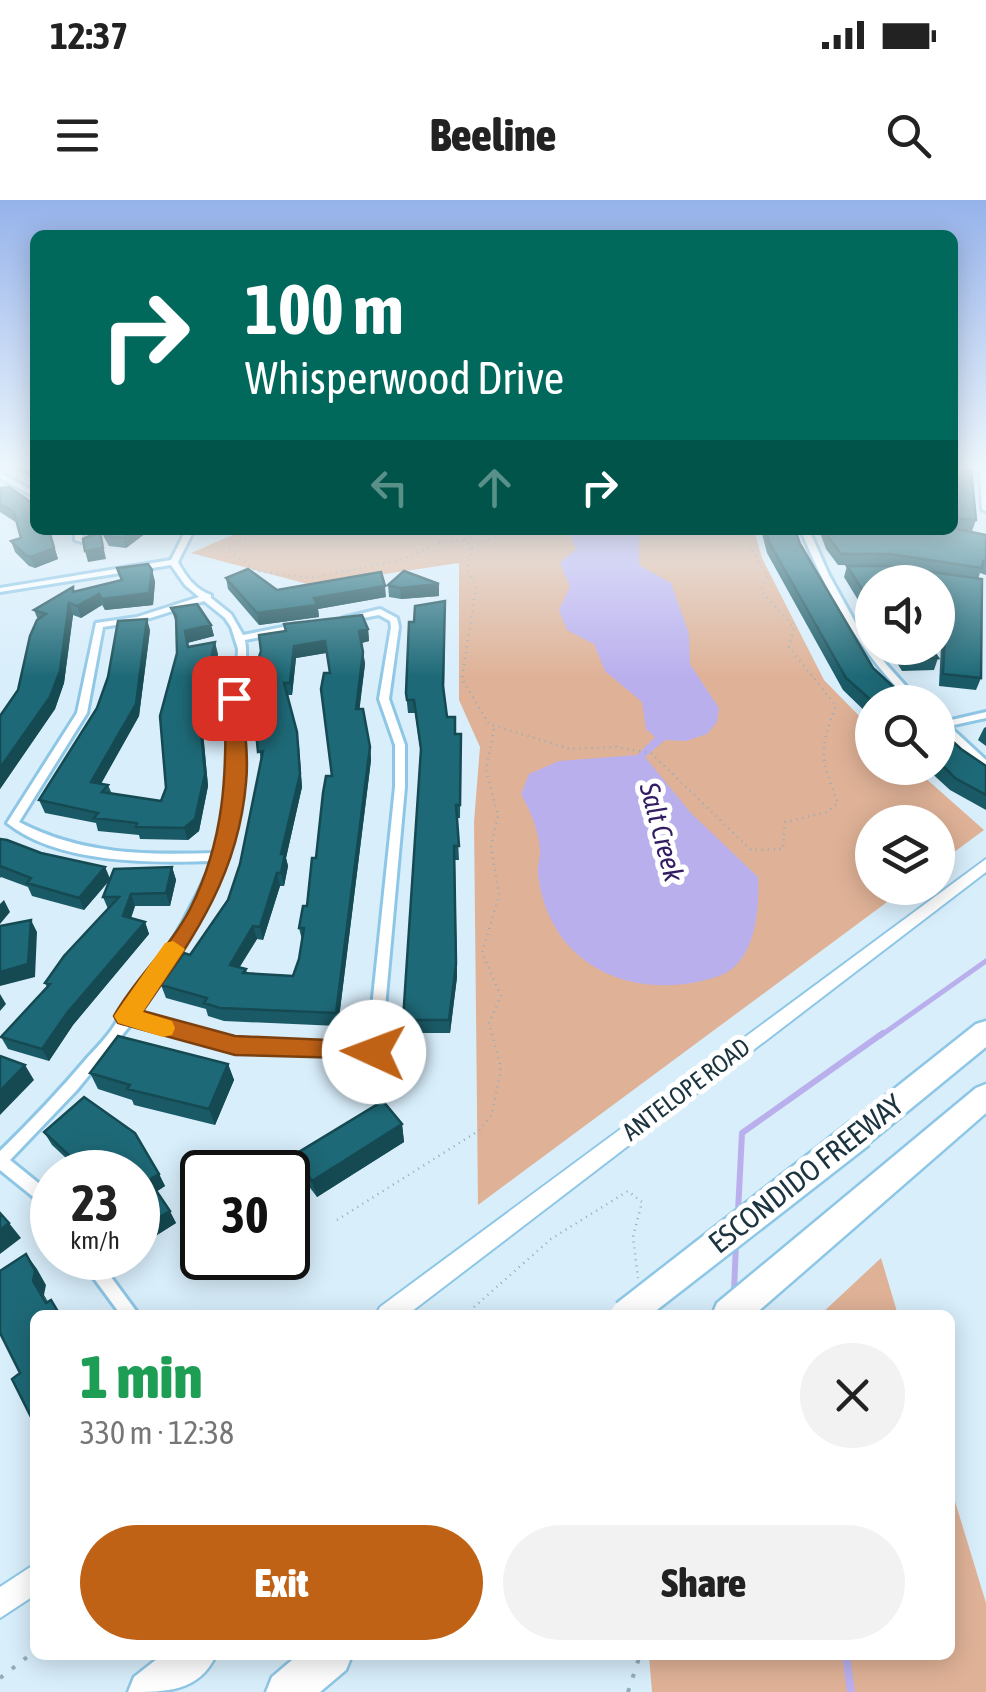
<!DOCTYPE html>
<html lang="en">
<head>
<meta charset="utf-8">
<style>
	body { margin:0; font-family:"Asap Condensed",sans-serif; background:#f2f2f2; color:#222; height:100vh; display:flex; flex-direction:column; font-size:38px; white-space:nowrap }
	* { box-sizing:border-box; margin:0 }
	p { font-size:32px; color:#767676 }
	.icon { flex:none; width:55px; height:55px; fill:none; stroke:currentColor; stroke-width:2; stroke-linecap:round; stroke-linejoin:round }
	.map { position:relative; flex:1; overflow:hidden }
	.sheet { position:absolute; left:30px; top:1110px; width:925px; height:350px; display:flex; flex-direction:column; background:#fff; border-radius:15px; box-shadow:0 5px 25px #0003 }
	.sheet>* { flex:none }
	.guide { position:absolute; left:30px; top:30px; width:928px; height:305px; border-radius:15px; box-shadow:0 5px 25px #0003; background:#00695c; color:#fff; overflow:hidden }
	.tools { position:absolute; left:855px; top:365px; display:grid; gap:20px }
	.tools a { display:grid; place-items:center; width:100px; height:100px; border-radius:50%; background:#fff; box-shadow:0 5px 25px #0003; font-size:50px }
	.speed { position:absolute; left:30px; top:950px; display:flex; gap:20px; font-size:50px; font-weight:700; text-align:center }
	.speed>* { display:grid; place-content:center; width:130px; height:130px; border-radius:50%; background:#fff; box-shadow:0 5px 25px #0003; line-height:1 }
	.speed small { font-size:25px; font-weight:400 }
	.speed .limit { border:5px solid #111; border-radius:15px; background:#fff; color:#111 }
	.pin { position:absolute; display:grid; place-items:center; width:85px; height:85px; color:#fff; margin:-42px; border-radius:20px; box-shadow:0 5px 15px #0006 }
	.me { position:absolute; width:110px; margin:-55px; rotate:272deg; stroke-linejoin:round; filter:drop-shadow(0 0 8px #0008) }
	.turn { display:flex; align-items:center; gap:35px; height:210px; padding:0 50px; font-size:45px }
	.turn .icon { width:130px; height:130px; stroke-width:2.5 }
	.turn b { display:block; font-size:70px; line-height:85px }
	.lanes { display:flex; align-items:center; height:95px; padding:0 50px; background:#0003; justify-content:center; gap:50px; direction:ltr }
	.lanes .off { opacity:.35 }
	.round { display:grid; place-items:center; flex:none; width:105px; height:105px; border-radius:52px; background:#f2f2f2 }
	.headline { display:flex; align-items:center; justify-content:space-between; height:170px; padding:0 50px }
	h1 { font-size:60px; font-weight:800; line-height:75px; color:#1e9e55 }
	.button { display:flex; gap:20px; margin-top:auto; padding:20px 50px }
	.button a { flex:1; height:115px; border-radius:60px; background:#bf6216; color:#fff; font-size:40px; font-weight:800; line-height:115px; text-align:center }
	.button a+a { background:#f2f2f2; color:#222 }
	.status { display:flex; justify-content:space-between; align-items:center; height:70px; padding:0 50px; background:#fff; direction:ltr }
	.status svg { height:28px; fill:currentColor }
	header { display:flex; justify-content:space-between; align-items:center; height:130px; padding:0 50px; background:#fff; font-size:45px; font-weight:800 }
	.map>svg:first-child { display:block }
	.green { fill:#dfb297 }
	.water { fill:#baafed }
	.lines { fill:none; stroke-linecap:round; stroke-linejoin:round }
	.stream-far2 { stroke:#baafed; stroke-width:5 }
	.stream-far1 { stroke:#baafed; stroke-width:6 }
	.stream { stroke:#baafed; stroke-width:8 }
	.minor-casing { stroke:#8ec7e6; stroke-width:6 }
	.tertiary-casing { stroke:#8ec7e6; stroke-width:4 }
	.motorway-casing { stroke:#8ec7e6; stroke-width:5 }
	.path-far1 { stroke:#95acb8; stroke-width:2.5; stroke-dasharray:1 5; stroke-linecap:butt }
	.path { stroke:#95acb8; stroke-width:4; stroke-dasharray:4 11; stroke-linecap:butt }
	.minor { fill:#fff; fill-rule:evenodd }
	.tertiary { fill:#fff; fill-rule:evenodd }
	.motorway { fill:#fff; fill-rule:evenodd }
	.motorway-bridge-casing { stroke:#8ec7e6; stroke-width:35; stroke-linecap:butt }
	.motorway-bridge { stroke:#fff; stroke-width:30 }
	.wall { fill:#1a5a66; fill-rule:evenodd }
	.shaded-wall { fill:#154a53 }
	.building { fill:#1e6977; stroke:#154a53; stroke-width:2.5; fill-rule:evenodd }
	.route { fill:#bf6216; stroke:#7c400e; stroke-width:2.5 }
	.slow { fill:#f59e0b }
	.labels { text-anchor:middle; stroke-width:10; stroke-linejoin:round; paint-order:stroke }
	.street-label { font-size:25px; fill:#1c3440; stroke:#fff }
	.water-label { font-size:28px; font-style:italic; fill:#321c62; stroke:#fff }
	.near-street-label { font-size:30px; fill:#1c3440; stroke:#fff }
</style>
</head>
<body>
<div class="status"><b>12:37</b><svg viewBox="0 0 49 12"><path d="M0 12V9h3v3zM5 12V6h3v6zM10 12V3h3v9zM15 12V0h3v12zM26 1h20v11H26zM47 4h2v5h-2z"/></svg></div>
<header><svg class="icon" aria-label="menu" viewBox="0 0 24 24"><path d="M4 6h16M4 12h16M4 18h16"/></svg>Beeline<svg class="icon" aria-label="search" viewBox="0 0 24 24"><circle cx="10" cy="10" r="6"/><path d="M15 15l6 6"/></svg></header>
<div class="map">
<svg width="986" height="1492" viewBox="0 0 986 1492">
	<rect width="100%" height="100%" fill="#d8eefb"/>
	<path class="green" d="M 244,330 L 754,330 L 762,358 L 824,480 L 872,529 L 872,568 L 914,568 L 984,630 L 938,664 L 938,622 L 872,622 L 872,688 L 906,688 L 478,1005 L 474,622 L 480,547 L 459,500 L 459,363 L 311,385 L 191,353 Z
		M 881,1058 L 898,1115 L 820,1115 Z
		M 950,1285 L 986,1403 L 986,1492 L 652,1492 L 649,1455 L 950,1455 Z"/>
	<path class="water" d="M 568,330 L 639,330 L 639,365 L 671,383 L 689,434 L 690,464 L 719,508 L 717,522 L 707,534 L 686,541 L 665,540 L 645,557 L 691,613 L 758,677 C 760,710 755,764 719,776 C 636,804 549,768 538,674 C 537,667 540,659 540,651 C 539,631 531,612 521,594 L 529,574 L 559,561 L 637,555 L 655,537 L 646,529 L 642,502 L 605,471 L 594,444 L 567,430 L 559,410 L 570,387 L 560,363 L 576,349 Z"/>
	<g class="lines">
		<path class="stream-far2" d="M 880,836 L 986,761"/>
		<path class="stream-far1" d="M 738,1012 L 742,933 L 883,833
			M 734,1092 L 736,1043"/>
		<path class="stream" d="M 846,1455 L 851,1492"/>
		<defs>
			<path id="minor" d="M 980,269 L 986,269 L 986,311 L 982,309 Z
				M 0,273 L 35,292 L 35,297 L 0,278 Z
				M 75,330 L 83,330 L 82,342 L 75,340 Z
				M 186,330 L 194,330 L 178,362 C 185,376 196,390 211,395 L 211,398 L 231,414 L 243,435 L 298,424 L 302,427 L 298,430 L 245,440 C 250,466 237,490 237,516 C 237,544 243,572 240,600 C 234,668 179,760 138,814 L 235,840 L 368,846 L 395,587 L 395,545 L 379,499 L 391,427 L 390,421 L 379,415 L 347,421 L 343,418 L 380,409 L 397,418 L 399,427 L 389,499 L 405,545 L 405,587 L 381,852 L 379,856 L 374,858 L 235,850 L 132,823 L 76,891 L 10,960 L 52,994 L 52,1010 L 47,1008 L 0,970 L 0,951 C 31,921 60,890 88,857 C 100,844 116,828 121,812 C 132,805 139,793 147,782 C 173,743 194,704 213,661 C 151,663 58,664 7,623 L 77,513 L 96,423 L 137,417 L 199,397 L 185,385 L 171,365 L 0,392 L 0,388 L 171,360 ZM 204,401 L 225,418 L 231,427 L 238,449 L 237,468 L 227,514 L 229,600 L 215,653 C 145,655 83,655 19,622 L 87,513 L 103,427 L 141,421 Z
				M 801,330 L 809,330 L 829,375 L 855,422 L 886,464 L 920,502 L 911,502 C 862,454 826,394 801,330 Z
				M 986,512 L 986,518 L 949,526 L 986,560 L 986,568 L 982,567 L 938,527 L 938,519 L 943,522 Z
				M 79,1058 L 97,1058 L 139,1115 L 121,1115 Z"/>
			<path id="tertiary" d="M 986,659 L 986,672 L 407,1115 L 376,1115 L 380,1107 Z
				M 35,1364 L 35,1395 L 0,1418 L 0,1387 Z"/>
			<path id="motorway" d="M 986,821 L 986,847 L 870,942 L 860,946 L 850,942 L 845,933 L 850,924 L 976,824 Z
				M 986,884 L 986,913 L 754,1115 L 712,1115 L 717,1103 L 976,888 Z
				M 162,1455 L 216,1455 C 199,1492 166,1492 128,1492 L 134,1477 Z
				M 298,1455 L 352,1455 L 346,1470 L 320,1492 L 266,1492 L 272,1477 Z"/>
		</defs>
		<use href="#minor" class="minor-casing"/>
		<use href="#tertiary" class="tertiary-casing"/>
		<use href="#motorway" class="motorway-casing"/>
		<path class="path-far1" d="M 261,330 L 227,350 L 257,371 L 310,378 L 401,360 L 439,343 L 465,340 L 472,350 L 467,368 L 476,386 L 462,479 L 489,524 L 570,549 L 616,547 L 651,553 L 751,650 L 783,649 L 785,622 L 827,612 L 838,603 C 821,559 818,551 836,506 L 789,447 L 794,427 L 761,391 L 767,376 L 741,330
			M 464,339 L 491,330
			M 472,347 L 501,333 L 497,330
			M 337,1020 L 480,930 L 492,914 L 501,868 L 489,823 L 501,796 L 482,753 L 499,695 L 491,646 L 498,616 L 486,570 L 494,529
			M 465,1115 L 551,1039 L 628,991 L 642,1002 L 633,1037 L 638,1078"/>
		<path class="path" d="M 0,1478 L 35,1451
			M 628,1492 L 640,1455"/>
		<use href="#minor" class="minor"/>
		<use href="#tertiary" class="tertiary"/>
		<use href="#motorway" class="motorway"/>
		<defs>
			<path id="motorway-bridge" d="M 626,1115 L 860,933"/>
		</defs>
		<use href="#motorway-bridge" class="motorway-bridge-casing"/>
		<use href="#motorway-bridge" class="motorway-bridge"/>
	</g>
	<path class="wall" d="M 16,269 L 35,269 L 35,279 Z
		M 952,269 L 976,320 L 972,331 L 961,330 L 986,335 L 986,375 L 980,373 L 978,379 L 981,478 L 976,490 L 939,486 L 943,403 L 938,402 L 938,382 L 872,382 L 872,423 L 844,377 L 847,366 L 888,366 L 838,365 L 826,349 L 819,330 L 952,330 Z
		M 0,288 L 49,330 L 58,359 L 35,368 L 29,366 L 15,352 L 11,341 L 21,338 L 17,323 L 0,312 Z
		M 100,330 L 150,330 L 126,348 L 109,346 Z
		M 761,330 L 795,330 L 800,344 L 873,468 L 872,518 L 843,490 L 767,353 Z
		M 117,368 L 152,370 L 155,382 L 153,405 L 105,410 L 102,405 L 81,418 L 73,415 L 64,483 L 55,509 L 0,589 L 0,516 L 18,490 L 38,420 L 34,410 L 75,391 L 121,380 Z
		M 226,378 L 277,390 L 386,397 L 318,409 L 319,417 L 259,425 L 228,389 Z
		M 388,385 L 439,396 L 401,399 L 389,397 Z
		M 445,401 L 444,492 L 447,517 L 456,534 L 461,534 L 460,618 L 457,618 L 459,660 L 455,660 L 457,777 L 450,833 L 404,833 L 403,820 L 421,554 L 415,513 L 408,513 L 406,493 Z
		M 171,408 L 211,425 L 214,436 L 187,443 L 188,446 L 218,454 L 202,521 L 208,586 L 199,631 L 188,640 L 140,639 L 139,635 L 98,631 L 96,623 L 45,613 L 39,600 L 150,430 L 139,516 L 101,584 L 108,585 L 112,594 L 161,601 L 166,588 L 177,453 L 176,423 Z
		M 284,424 L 368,429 L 369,441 L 362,443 L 365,464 L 359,509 L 370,547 L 371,560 L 338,826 L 224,821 L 208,816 L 206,809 L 166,798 L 161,785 L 190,755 L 228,700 L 240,664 L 261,562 L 256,525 L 253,525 L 250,513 L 285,431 ZM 326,453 L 330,473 L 332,576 L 307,706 L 299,728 L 302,740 L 299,759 L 293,776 L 247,773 L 246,769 L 239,767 L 257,739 L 263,740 L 280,686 L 284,686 L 288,666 L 286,658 L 302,587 L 299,545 L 288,495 L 292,495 L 296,458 Z
		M 888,448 L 931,448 L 938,458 L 934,470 L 902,471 Z
		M 986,527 L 986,546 L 978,540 L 984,528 Z
		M 938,528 L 961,549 L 986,566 L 986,610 L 950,590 L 926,568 L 938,568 Z
		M 0,639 L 41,653 L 105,667 L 110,679 L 172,667 L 176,680 L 170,706 L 135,706 L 131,718 L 145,722 L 149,734 L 73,825 L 49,861 L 8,849 L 1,837 L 47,787 L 45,783 L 108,709 L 103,697 L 110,680 L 84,710 L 32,696 L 28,687 L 1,677 L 0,678 Z
		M 228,864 L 234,880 L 215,925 L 134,905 L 132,900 L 98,889 L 90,873 Z
		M 402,924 L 404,942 L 317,997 L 298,972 L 294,955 Z
		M 44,932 L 159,974 L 165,986 L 157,991 L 176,1023 L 138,1047 L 138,972 L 81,972 L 52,945 Z"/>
	<path class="shaded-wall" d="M 49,330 L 58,359 L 35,368 L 31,357 Z
		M 133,330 L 150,330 L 126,348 L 123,338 Z
		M 100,331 L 106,359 L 88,362 L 85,351 Z
		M 152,370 L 155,382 L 153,405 L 105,410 L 102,399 Z
		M 439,384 L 439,396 L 401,399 L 400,388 Z
		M 385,386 L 386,397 L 318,409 L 319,417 L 259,425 L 257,413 L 314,398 Z
		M 99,394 L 102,405 L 81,418 L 77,406 Z
		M 69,403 L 73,415 L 64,483 L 55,509 L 0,589 L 0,568 Z
		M 147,419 L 150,430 L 139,516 L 95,594 L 91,582 Z
		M 211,425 L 214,436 L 187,443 L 185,431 Z
		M 368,429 L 369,441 L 361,443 L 359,431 Z
		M 325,441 L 326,453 L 296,458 L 292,495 L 290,483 L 294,446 Z
		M 215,442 L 218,454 L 202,521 L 208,586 L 199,631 L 188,640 L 184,628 L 199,509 Z
		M 363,452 L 365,464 L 358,522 L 356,509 Z
		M 297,532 L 302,587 L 286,658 L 288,666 L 284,686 L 281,673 L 281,654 Z
		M 370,547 L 371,560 L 338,826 L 336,813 Z
		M 454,646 L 457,777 L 450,833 L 449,820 Z
		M 105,667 L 110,679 L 84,710 L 79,698 Z
		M 172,667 L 176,680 L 170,706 L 166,693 Z
		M 277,673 L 280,686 L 263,740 L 260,727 Z
		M 131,694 L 135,706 L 127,729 L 123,716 Z
		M 4,700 L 10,712 L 0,724 L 0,704 Z
		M 31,720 L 37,732 L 35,777 L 0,786 L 0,772 Z
		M 145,722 L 149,734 L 73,825 L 49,861 L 42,849 L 67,813 Z
		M 253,726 L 257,739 L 233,778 L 230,765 Z
		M 0,794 L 6,804 L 0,811 Z
		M 228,864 L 234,880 L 215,925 L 209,909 Z
		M 25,865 L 34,880 L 0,915 L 0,891 Z
		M 402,924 L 404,942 L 317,997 L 312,981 Z
		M 159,974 L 165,986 L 156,992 L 149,980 Z
		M 170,1011 L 176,1023 L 138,1047 L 138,1030 Z
		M 9,1023 L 21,1038 L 0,1054 L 0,1030 Z
		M 26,1054 L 37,1069 L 46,1085 L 44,1095 L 56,1115 L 33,1081 Z
		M 106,1058 L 119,1058 L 110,1063 Z"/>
	<path class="building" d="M 952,269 L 971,269 L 976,320 L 952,318 Z
		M 9,287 L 35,305 L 35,330 L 49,330 L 54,348 L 31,357 L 25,355 L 11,341 L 21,338 L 14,312 L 0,304 L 0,288 Z
		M 952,328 L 986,335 L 986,362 L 983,361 L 982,368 L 890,354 L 841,354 L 829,338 L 826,330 L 952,330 Z
		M 103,330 L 133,330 L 123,338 L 106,336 Z
		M 766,330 L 795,330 L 800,344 L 873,468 L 910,502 L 873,502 L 846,478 L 769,342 Z
		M 100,331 L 103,348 L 85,351 L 83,339 Z
		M 148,364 L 152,370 L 149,393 L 102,399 L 99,394 L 77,406 L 69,403 L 60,471 L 50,497 L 0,568 L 0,516 L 18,490 L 30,436 L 37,420 L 46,414 L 34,410 L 73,387 L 73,392 L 122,380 L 117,368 Z
		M 847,366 L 889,366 L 982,379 L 981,478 L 943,474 L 947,391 L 938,390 L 938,382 L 872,382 L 872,405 Z
		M 248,369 L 277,390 L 381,372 L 385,386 L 314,398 L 317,405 L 257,413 L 226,378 Z
		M 404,371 L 439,384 L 400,388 L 388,385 Z
		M 445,401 L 443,486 L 447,517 L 455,517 L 455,534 L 461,534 L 460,605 L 456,605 L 459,646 L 454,646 L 456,764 L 449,820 L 403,820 L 421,549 L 414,500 L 407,500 L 406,493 L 409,422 L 414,422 L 415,406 Z
		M 197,404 L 211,425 L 185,431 L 188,447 L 215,442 L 199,509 L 205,574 L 195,619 L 184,628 L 136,627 L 137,623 L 94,618 L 98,613 L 39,600 L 97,508 L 108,477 L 118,421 L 147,419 L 136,504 L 91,582 L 108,585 L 102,592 L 161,601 L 166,588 L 160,516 L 177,453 L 176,416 L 171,408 Z
		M 362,415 L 368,429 L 359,431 L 363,452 L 356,509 L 363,509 L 370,547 L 336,813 L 220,808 L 204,803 L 207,798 L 161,785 L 184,753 L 190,755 L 228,700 L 240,664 L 263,551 L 258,552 L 254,512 L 250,513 L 254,472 L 261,451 L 259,435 L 286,431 L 284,424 ZM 325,441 L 330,473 L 324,473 L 321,489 L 332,576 L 326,576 L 323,593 L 316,658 L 312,658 L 307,706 L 303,706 L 299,728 L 304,728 L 299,759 L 293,776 L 243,773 L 246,769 L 230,765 L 253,726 L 260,727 L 277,673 L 281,673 L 285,654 L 281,654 L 300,574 L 297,532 L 284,483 L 290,483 L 294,446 Z
		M 899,448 L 931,448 L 938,458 L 906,459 Z
		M 938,528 L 961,549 L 986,566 L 986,595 L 955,578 L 938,561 Z
		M 0,639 L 7,640 L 41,653 L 105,667 L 79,698 L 27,683 L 31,678 L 0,666 Z
		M 172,667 L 166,693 L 131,694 L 123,716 L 145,722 L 67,813 L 42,849 L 1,837 L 50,784 L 45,783 L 64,756 L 119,697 L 103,697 L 114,669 Z
		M 31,720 L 28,764 L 0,772 L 0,726 Z
		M 118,836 L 228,864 L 209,909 L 127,889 L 130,885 L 90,873 Z
		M 0,856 L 25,865 L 0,891 Z
		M 84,897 L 135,933 L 159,974 L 149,980 L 170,1011 L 138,1030 L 138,972 L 87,972 L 44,932 Z
		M 383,901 L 402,924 L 312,981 L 294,955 Z
		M 0,1013 L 9,1023 L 0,1030 Z
		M 26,1054 L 35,1071 L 33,1081 L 46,1103 L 51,1100 L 60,1115 L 35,1115 L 35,1225 L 12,1179 L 20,1173 L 0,1133 L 0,1071 Z"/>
	<linearGradient id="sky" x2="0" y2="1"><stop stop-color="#95b2ea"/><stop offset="0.56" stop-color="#edf7fd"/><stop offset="1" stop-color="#edf7fd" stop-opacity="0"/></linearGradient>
	<rect width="986" height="477" fill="url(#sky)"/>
	<path class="route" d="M 234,493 L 242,498 C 244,526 249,556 246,583 C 238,676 194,737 143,811 L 235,836 L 374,842 L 383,845 L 386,852 L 383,859 L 235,855 L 118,823 L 114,816 C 135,778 170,748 190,709 C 225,640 227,573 225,498 Z"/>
	<path class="slow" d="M 173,741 L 185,749 L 143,812 L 172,821 L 175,828 L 172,835 L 163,837 L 118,823 L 114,816 L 118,810 L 165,743 Z"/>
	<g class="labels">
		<g class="street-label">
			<text transform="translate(686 889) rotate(-37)" y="9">ANTELOPE ROAD</text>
		</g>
		<g class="water-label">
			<text transform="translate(662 632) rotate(75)" y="10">Salt Creek</text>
		</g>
		<g class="near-street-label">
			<text transform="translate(806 974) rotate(-38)" y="10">ESCONDIDO FREEWAY</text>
		</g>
	</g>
</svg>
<div class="tools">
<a><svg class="icon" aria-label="sound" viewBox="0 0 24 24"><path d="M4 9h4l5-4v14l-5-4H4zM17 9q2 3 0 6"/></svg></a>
<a><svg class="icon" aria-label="search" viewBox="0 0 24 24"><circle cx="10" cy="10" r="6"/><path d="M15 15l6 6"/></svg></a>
<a><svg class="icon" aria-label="layers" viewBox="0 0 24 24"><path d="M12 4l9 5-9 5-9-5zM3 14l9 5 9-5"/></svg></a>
</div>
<div class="speed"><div>23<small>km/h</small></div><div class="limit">30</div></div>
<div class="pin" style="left:234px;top:498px;background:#d93025"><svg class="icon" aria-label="arrive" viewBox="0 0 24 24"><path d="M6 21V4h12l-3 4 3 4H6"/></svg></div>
<svg class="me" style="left:374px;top:852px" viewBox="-20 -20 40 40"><circle r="19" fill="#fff"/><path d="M0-13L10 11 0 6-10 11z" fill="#bf6216"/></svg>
<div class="guide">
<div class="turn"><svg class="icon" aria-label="right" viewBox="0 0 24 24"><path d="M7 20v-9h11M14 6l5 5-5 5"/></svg><div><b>100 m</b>Whisperwood Drive</div></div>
<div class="lanes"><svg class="icon off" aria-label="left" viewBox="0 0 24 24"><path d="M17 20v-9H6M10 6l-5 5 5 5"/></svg><svg class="icon off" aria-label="ahead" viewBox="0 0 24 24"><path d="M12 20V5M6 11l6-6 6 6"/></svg><svg class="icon" aria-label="right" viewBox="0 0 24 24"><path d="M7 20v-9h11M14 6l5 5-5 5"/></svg></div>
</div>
<section class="sheet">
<div class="headline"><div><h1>1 min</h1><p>330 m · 12:38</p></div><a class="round"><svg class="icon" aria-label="close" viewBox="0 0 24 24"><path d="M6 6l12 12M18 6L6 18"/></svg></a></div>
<div class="button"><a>Exit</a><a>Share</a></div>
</section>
</div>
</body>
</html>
